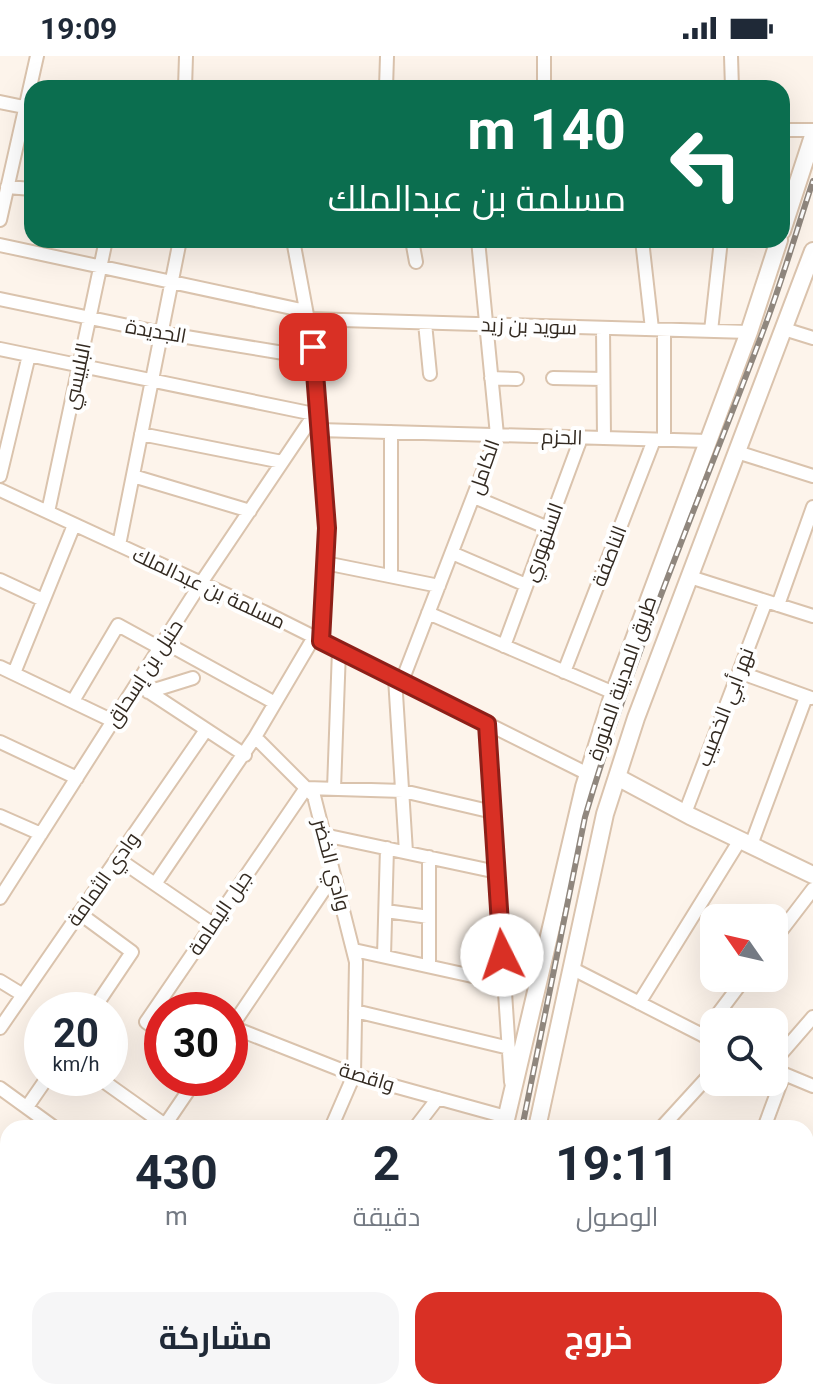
<!DOCTYPE html>
<html lang="ar">
<head>
<meta charset="utf-8">
<style>
	body { margin:0; font-family:Roboto,Cairo,sans-serif; background:#f6f6f7; color:#1f2937; direction:rtl; height:100vh; display:flex; flex-direction:column; font-size:30px; white-space:nowrap }
	* { box-sizing:border-box; margin:0 }
	p { font-size:26px; color:#747a83 }
	.icon { flex:none; width:44px; height:44px; fill:none; stroke:currentColor; stroke-width:2; stroke-linecap:round; stroke-linejoin:round }
	.map { position:relative; flex:1; overflow:hidden; direction:ltr }
	.details { position:absolute; left:0px; top:1064px; width:814px; height:280px; display:flex; flex-direction:column; background:#fff; border-radius:24px 24px 0 0; box-shadow:0 8px 32px #0002; direction:rtl }
	.details>* { flex:none }
	.hud { position:absolute; left:24px; top:24px; width:766px; height:168px; border-radius:24px; box-shadow:0 8px 32px #0002; direction:rtl; background:#0b6e4f; color:#fff; overflow:hidden }
	.needle { width:52px; rotate:304deg }
	.controls { position:absolute; left:700px; top:848px; display:grid; gap:16px }
	.controls a { display:grid; place-items:center; width:88px; height:88px; border-radius:16px; background:#fff; box-shadow:0 8px 32px #0002; font-size:40px }
	.speed { position:absolute; left:24px; top:936px; display:flex; gap:16px; font-size:40px; font-weight:700; text-align:center }
	.speed>* { display:grid; place-content:center; width:104px; height:104px; border-radius:50%; background:#fff; box-shadow:0 8px 32px #0002; line-height:1 }
	.speed small { font-size:20px; font-weight:400 }
	.speed .limit { border:12px solid #d22; background:#fff; color:#111 }
	.pin { position:absolute; display:grid; place-items:center; width:68px; height:68px; color:#fff; margin:-34px; border-radius:16px; box-shadow:0 4px 12px #0006 }
	.me { position:absolute; width:88px; margin:-44px; rotate:356deg; stroke-linejoin:round; filter:drop-shadow(0 0 6px #0008) }
	.turn { display:flex; align-items:center; gap:28px; height:168px; padding:0 32px; font-size:36px }
	.turn .icon { width:104px; height:104px; stroke-width:2.5 }
	.turn b { display:block; font-size:56px; line-height:68px }
	.eta { display:flex; justify-content:space-evenly; align-items:center; height:136px; text-align:center }
	.eta b { font-size:48px; font-weight:700; line-height:56px }
	.action { display:flex; gap:16px; margin-top:auto; padding:16px 32px }
	.action a { flex:1; height:92px; border-radius:24px; background:#d93025; color:#fff; font-size:32px; font-weight:700; line-height:92px; text-align:center }
	.action a+a { background:#f6f6f7; color:#1f2937 }
	.status { display:flex; justify-content:space-between; align-items:center; height:56px; padding:0 40px; background:#fff; direction:ltr }
	.status svg { height:22px; fill:currentColor }
	.map>svg:first-child { display:block }
	.lines { fill:none; stroke-linecap:round; stroke-linejoin:round }
	.minor-casing { stroke:#dac3ad; stroke-width:16 }
	.major-casing { stroke:#dac3ad; stroke-width:20 }
	.minor { stroke:#fff; stroke-width:12 }
	.major { stroke:#fff; stroke-width:16 }
	.rail-casing { stroke:#90877e; stroke-width:6 }
	.rail { stroke:#fff; stroke-width:3; stroke-dasharray:9; stroke-linecap:butt }
	.route-casing { stroke:#8d1f18; stroke-width:20 }
	.route { stroke:#d93025; stroke-width:14 }
	.labels { text-anchor:middle; stroke-width:8; stroke-linejoin:round; paint-order:stroke }
	.street-label { font-size:20px; fill:#332a21; stroke:#fff }
</style>
</head>
<body>
<div class="status"><b>19:09</b><svg viewBox="0 0 49 12"><path d="M0 12V9h3v3zM5 12V6h3v6zM10 12V3h3v9zM15 12V0h3v12zM26 1h20v11H26zM47 4h2v5h-2z"/></svg></div>
<div class="map">
<svg width="813" height="1344" viewBox="0 0 813 1344">
	<rect width="100%" height="100%" fill="#fdf4eb"/>
	<g class="lines">
		<defs>
			<path id="minor" d="M 544,0 L 544,32
				M 731,0 L 732,32
				M 185,32 L 186,0
				M 386,32 L 387,0
				M 0,46 L 24,51
				M 782,74 L 813,74
				M 7,131 L 32,133
				M 0,164 L 37,0
				M 293,184 L 313,291 L 327,472 L 321,585
				M 412,184 L 416,206
				M 642,184 L 652,273
				M 0,189 L 306,255
				M 0,243 L 162,277 L 314,302
				M 308,263 L 749,276
				M 425,267 L 430,318
				M 603,272 L 604,382
				M 784,273 L 813,282
				M 711,275 L 721,184
				M 0,293 L 314,358
				M 491,322 L 517,323
				M 553,322 L 603,323
				M 319,374 L 708,385
				M 391,376 L 391,520
				M 141,378 L 282,406
				M 664,384 L 664,274
				M 737,396 L 813,420
				M 0,420 L 29,299
				M 133,420 L 250,455
				M 0,434 L 264,556 L 588,718
				M 474,441 L 548,472
				M 48,456 L 106,184
				M 119,489 L 180,184
				M 452,497 L 526,529
				M 325,507 L 439,530
				M 690,521 L 813,560
				M 0,524 L 43,544
				M 778,549 L 813,451
				M 428,557 L 614,637
				M 314,581 L 255,681 L 314,740 L 356,906 L 354,1019 L 331,1072
				M 164,586 L 275,647
				M 504,590 L 581,382
				M 0,611 L 113,665
				M 564,616 L 654,384
				M 739,616 L 811,642
				M 14,617 L 74,469
				M 395,622 L 406,796
				M 402,625 L 497,379 L 478,184
				M 137,628 L 245,699
				M 148,636 L 193,622
				M 73,645 L 118,569 L 160,592
				M 487,668 L 511,1026
				M 0,686 L 77,722
				M 334,733 L 339,594
				M 685,757 L 766,545
				M 0,760 L 41,778
				M 324,779 L 497,816
				M 751,789 L 806,641
				M 117,802 L 213,868
				M 155,828 L 255,681
				M 0,842 L 201,527 L 318,353
				M 386,855 L 429,861
				M 79,857 L 132,896 L 93,954
				M 774,884 L 813,833
				M 354,894 L 504,927
				M 384,900 L 387,792
				M 429,910 L 429,801
				M 571,912 L 714,985
				M 0,925 L 23,939
				M 639,947 L 740,784
				M 355,955 L 509,992
				M 232,971 L 354,1019 L 506,1061
				M 0,972 L 206,674
				M 230,973 L 334,819
				M 162,977 L 146,966 L 306,732 L 403,735 L 493,756
				M 702,979 L 745,922
				M 774,1006 L 813,961
				M 777,1015 L 813,1030
				M 99,1022 L 165,1069
				M 0,1032 L 55,1072
				M 27,1051 L 47,1022
				M 163,1072 L 197,1022
				M 415,1072 L 438,1042
				M 661,1072 L 714,1014
				M 764,1072 L 784,1018
				M 0,1112 L 8,1118
				M 0,1194 L 8,1199
				M 0,1282 L 8,1286
				M 145,1341 L 162,1344
				M 86,1344 L 89,1336
				M 258,1344 L 259,1336
				M 344,1344 L 345,1336
				M 417,1344 L 418,1336
				M 508,1344 L 510,1336
				M 598,1344 L 600,1336"/>
			<path id="major" d="M 782,175 L 813,80
				M 617,721 L 690,760 L 813,819
				M 504,1072 L 584,731 L 611,645 L 749,276 L 779,184
				M 537,1072 L 605,758 L 636,662 L 813,195
				M 442,1344 L 444,1336
				M 479,1344 L 480,1336"/>
		</defs>
		<use href="#minor" class="minor-casing"/>
		<use href="#major" class="major-casing"/>
		<use href="#minor" class="minor"/>
		<use href="#major" class="major"/>
		<defs>
			<path id="rail" d="M 522,1072 L 585,761 C 634,594 704,433 765,270 C 783,222 797,173 813,125
				M 460,1344 L 462,1336"/>
		</defs>
		<use href="#rail" class="rail-casing"/>
		<use href="#rail" class="rail"/>
	</g>
	<g class="lines">
		<defs>
			<path id="route" d="M 313,291 L 327,472 L 321,585 L 487,668 L 502,899"/>
		</defs>
		<use href="#route" class="route-casing"/>
		<use href="#route" class="route"/>
	</g>
	<g class="labels">
		<g class="street-label">
			<text transform="translate(529 270) rotate(2)" y="7">سويد بن زيد</text>
			<text transform="translate(156 275) rotate(10)" y="7">الجديدة</text>
			<text transform="translate(77 320) rotate(-78)" y="7">البلبيسي</text>
			<text transform="translate(562 381) rotate(2)" y="7">الحزم</text>
			<text transform="translate(484 411) rotate(-71)" y="7">الكامل</text>
			<text transform="translate(543 486) rotate(-70)" y="7">السنهوري</text>
			<text transform="translate(609 500) rotate(-69)" y="7">الناصفة</text>
			<text transform="translate(209 532) rotate(25)" y="7">مسلمة بن عبدالملك</text>
			<text transform="translate(144 617) rotate(-57)" y="7">حنبل بن إسحاق</text>
			<text transform="translate(622 622) rotate(-71)" y="7">طريق المدينة المنورة</text>
			<text transform="translate(725 651) rotate(-69)" y="7">نهر أبي الخصيب</text>
			<text transform="translate(332 809) rotate(75)" y="7">وادي الخضر</text>
			<text transform="translate(103 823) rotate(-55)" y="7">وادي الثمامة</text>
			<text transform="translate(220 857) rotate(-56)" y="7">جبل اليمامة</text>
			<text transform="translate(367 1021) rotate(17)" y="7">واقصة</text>
		</g>
	</g>
</svg>
<div class="controls">
<a><svg class="needle" viewBox="-14 -14 28 28"><path d="M0-13l5 13h-10z" fill="#e53935"/><path d="M0 13l5-13h-10z" fill="#747a83"/></svg></a>
<a><svg class="icon" aria-label="search" viewBox="0 0 24 24"><circle cx="10" cy="10" r="6"/><path d="M15 15l6 6"/></svg></a>
</div>
<div class="speed"><div>20<small>km/h</small></div><div class="limit">30</div></div>
<div class="pin" style="left:313px;top:291px;background:#d93025"><svg class="icon" aria-label="arrive" viewBox="0 0 24 24"><path d="M6 21V4h12l-3 4 3 4H6"/></svg></div>
<svg class="me" style="left:502px;top:899px" viewBox="-20 -20 40 40"><circle r="19" fill="#fff"/><path d="M0-13L10 11 0 6-10 11z" fill="#d93025"/></svg>
<div class="hud">
<div class="turn"><svg class="icon" aria-label="left" viewBox="0 0 24 24"><path d="M17 20v-9H6M10 6l-5 5 5 5"/></svg><div><b>140 m</b>مسلمة بن عبدالملك</div></div>
</div>
<section class="details">
<div class="eta">
<div><b>19:11</b><p>الوصول</p></div>
<div><b>2</b><p>دقيقة</p></div>
<div><b>430</b><p>m</p></div>
</div>
<div class="action"><a>خروج</a><a>مشاركة</a></div>
</section>
</div>
</body>
</html>
